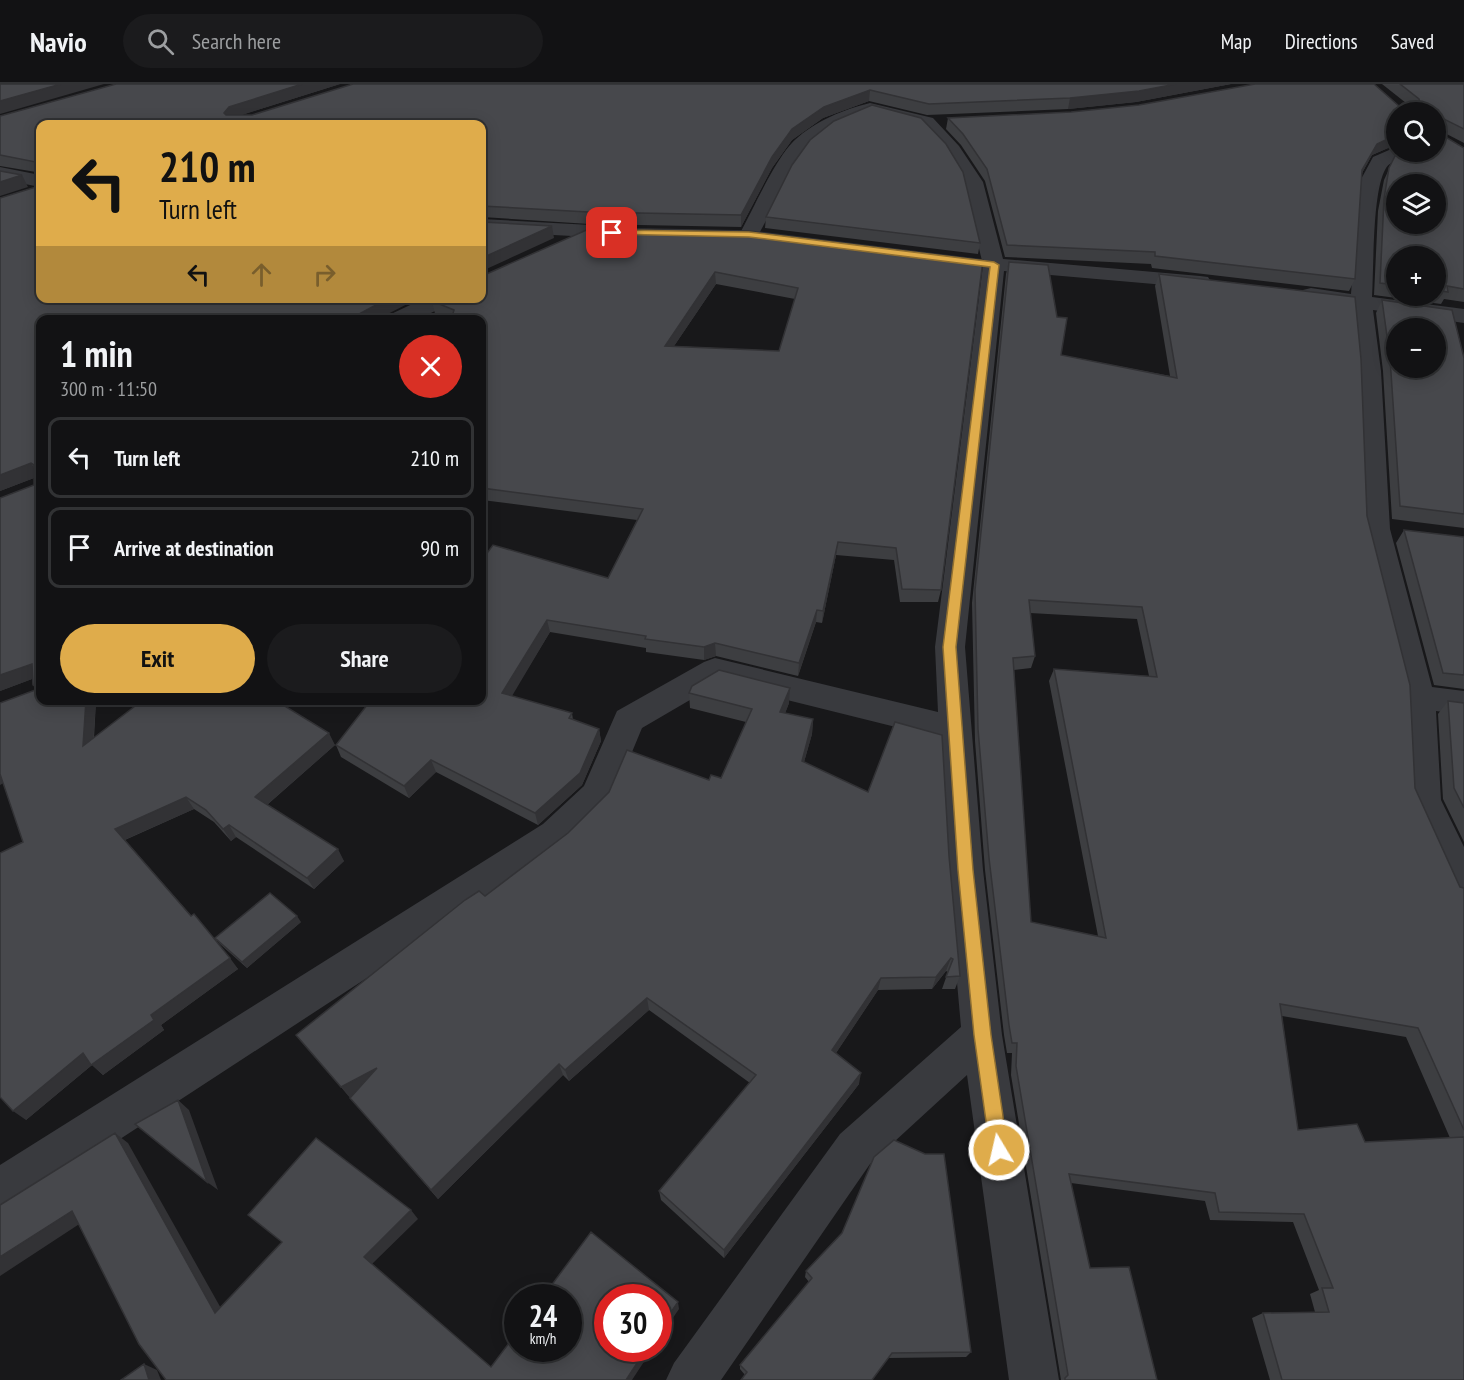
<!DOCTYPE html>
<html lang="en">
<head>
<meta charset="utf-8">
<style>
	body { margin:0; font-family:"PT Sans Narrow",sans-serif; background:#1b1b1d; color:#f1f3f6; height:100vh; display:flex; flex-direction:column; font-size:22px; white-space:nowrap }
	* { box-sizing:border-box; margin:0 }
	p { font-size:20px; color:#9c9ea0 }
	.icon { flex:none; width:33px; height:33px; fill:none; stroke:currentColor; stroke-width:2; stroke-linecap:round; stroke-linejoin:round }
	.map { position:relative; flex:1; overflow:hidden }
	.details { position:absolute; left:36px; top:231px; width:450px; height:390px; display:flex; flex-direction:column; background:#121214; border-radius:12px; box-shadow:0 3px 15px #0003,0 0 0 2px #313234 }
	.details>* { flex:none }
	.hud { position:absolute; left:36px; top:36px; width:450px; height:183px; border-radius:12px; box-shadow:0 3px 15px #0003,0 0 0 2px #313234; background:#dfac4b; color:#111; overflow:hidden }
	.controls { position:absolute; left:1386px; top:18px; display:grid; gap:12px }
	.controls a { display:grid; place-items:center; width:60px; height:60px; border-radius:50%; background:#121214; box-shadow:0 3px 15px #0003,0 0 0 2px #313234; font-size:30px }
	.speed { position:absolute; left:504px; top:1200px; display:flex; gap:12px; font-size:30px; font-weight:700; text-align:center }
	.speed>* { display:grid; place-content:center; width:78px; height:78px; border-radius:50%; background:#121214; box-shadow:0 3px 15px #0003,0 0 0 2px #313234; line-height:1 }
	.speed small { font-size:15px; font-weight:400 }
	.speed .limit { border:9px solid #d22; background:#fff; color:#111 }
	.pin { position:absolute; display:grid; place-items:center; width:51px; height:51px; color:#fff; margin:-26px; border-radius:12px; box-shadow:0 3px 9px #0006 }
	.me { position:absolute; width:66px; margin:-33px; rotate:351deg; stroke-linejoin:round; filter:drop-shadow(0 0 4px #0008) }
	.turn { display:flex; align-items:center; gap:21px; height:126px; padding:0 24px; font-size:27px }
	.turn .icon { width:78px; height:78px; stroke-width:2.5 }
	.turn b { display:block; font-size:42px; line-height:51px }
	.lanes { display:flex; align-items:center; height:57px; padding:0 24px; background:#0003; justify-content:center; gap:30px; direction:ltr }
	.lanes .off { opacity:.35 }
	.round { display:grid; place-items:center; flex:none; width:63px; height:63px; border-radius:32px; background:#1b1b1d }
	.head { display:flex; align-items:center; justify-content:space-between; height:102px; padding:0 24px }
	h1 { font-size:36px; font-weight:800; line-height:45px }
	.cta { display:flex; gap:12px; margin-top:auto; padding:12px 24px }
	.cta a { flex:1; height:69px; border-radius:36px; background:#dfac4b; color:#111; font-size:24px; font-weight:800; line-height:69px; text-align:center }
	.cta a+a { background:#1b1b1d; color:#f1f3f6 }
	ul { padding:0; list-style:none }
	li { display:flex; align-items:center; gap:18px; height:81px; margin:0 12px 9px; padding:0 12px; border:3px solid #313234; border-radius:12px }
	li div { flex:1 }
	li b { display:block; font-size:22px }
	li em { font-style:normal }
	header { display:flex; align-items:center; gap:36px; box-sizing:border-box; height:84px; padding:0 30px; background:#121214; border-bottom:2px solid #313234 }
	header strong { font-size:28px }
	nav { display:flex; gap:33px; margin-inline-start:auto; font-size:21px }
	.search { width:420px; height:54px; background:#1b1b1d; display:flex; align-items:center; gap:15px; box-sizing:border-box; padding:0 21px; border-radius:33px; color:#9c9ea0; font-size:22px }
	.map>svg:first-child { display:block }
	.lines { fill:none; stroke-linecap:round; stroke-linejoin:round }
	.minor { fill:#393a3e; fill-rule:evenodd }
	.wall { fill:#3d3e41; fill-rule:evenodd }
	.shaded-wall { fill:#323235 }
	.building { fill:#47484c; stroke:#323235; stroke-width:1.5; fill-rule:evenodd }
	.route { fill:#dfac4b; stroke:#917031; stroke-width:1.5 }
</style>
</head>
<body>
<header>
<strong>Navio</strong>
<div class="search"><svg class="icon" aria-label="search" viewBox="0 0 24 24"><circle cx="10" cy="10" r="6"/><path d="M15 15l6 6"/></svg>Search here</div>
<nav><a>Map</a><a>Directions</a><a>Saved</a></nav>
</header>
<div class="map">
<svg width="1464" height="1296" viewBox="0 0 1464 1296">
	<rect width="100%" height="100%" fill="#18181a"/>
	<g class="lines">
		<path class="minor" d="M 870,19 L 933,34 L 959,62 L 983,98 L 1003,175 L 1200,192 L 1208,193 L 1211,198 L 1208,203 L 1200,204 L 1004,187 L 965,563 L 983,786 L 1002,951 L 1059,1296 L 1009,1296 L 967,991 L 870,1080 L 721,1296 L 666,1296 L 674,1279 L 840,1050 L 961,943 L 947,786 L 940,654 L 719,599 L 642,644 L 610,721 L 569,762 L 16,1123 L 0,1129 L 0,1081 L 543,740 L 584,702 L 617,627 L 704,578 L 715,574 L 938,628 L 935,563 L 983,181 L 963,98 L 946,69 L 921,42 L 871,29 L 851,36 L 825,51 L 802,71 L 756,155 L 742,155 L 739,151 C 753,125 769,89 786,66 C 805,41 841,26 870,19 Z
			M 1396,63 L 1396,68 L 1408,68 C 1403,76 1391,76 1386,84 C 1372,107 1374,182 1372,213 L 1464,225 L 1464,239 L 1373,226 L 1381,287 L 1390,445 L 1432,603 L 1464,607 L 1464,631 L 1436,627 L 1441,716 L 1464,763 L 1464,818 L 1451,813 L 1407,716 L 1403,613 L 1362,445 L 1357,287 L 1351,223 L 1303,216 L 1300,211 L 1303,206 L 1311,204 L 1351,210 L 1359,99 L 1373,73 Z
			M 0,83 L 40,91 L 40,103 L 0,95 Z
			M 482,135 L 627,143 L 634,145 L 637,149 L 634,153 L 627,155 L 482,147 Z
			M 425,214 L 455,214 L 452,219 L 416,236 L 386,236 L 389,231 Z"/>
	</g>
	<path class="wall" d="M 340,0 L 241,31 L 252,31 L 353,0 L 1231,0 L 1136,18 L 1068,25 L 927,31 L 869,17 L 823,34 L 792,56 L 772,84 L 741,143 L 589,140 L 482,133 L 482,40 L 388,229 L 40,236 L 40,616 L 96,617 L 94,654 L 287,616 L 282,621 L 335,661 L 267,721 L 344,777 L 314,805 L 236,753 L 231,757 L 214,738 L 194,725 L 125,756 L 238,885 L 161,941 L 164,946 L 103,991 L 92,981 L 26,1036 L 23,758 L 3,699 L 36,606 L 33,601 L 32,595 L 0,607 L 0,414 L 34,401 L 34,394 L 0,407 L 0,114 L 36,103 L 36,88 L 0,82 L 0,32 Z
		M 1382,0 L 1464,0 L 1464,59 L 1439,46 L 1439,49 L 1464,64 L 1464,218 L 1444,215 L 1441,220 L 1374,211 L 1378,127 L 1384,96 L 1395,72 L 1436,68 L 1396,28 L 1396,61 L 1395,61 L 1372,71 L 1362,89 L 1355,195 L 1349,207 L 1152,184 L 1151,180 L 1005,173 L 985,97 L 961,61 L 946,45 L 948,34 L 1071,28 L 1139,21 L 1399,22 L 1406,19 ZM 1396,172 L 1436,172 L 1436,212 L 1396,212 Z
		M 766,133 L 980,159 L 978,170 L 765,144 Z
		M 983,176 L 941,506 L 938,518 L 900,518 L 894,476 L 836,471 L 822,539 L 816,538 L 798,592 L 716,572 L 704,576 L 646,568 L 646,564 L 550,548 L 511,612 L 572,629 L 573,636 L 599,645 L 601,657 L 582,701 L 538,741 L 436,688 L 409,714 L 341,673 L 336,661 L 482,476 L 608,494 L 637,436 L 482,416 L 482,236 L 450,236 L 435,230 L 432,217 L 482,214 L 482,192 ZM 716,200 L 795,215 L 779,267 L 674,262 Z
		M 1009,178 L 1061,271 L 1170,292 L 1155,202 L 1159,190 L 1367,432 L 1415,704 L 1460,803 L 1464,804 L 1464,1296 L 1270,1296 L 1252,1234 L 1263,1229 L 1315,1228 L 1310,1210 L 1319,1206 L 1293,1138 L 1210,1136 L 1205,1117 L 1071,1099 L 1090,1184 L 1157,1296 L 1061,1296 L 1011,991 L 1012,969 L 1007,969 L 1004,951 L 985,786 L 975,657 L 972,519 L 1006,190 ZM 1030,529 L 1137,535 L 1149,592 L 1054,585 L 1049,597 L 1098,852 L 1031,838 L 1014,586 L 1031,584 L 1035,572 ZM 1282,932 L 1406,953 L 1450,1054 L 1365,1058 L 1298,1046 Z
		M 1382,216 L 1464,274 L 1464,444 L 1392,435 L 1383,287 L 1376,229 Z
		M 1404,446 L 1464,453 L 1464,605 L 1434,601 L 1396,459 Z
		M 689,609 L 789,619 L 785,629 L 813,635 L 812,650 L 804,678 L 949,772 L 960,892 L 955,905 L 942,905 L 948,888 L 946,887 L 932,905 L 878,906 L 836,969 L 859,1000 L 724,1174 L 661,1116 L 659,1107 L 750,999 L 649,926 L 569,997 L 563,991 L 438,1115 L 296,951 L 485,812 L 709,696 L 721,694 L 746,638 L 690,624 Z
		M 1448,617 L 1464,619 L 1464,758 L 1443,715 L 1438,630 Z
		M 301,838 L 247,884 L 220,860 L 215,854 Z
		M 806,1187 L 971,1268 L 966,1273 L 889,1274 L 745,1291 L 740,1285 L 740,1281 L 809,1198 L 805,1193 Z"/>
	<path class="shaded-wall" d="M 61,0 L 104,0 L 0,30 L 0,17 Z
		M 302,0 L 340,0 L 232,34 L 228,40 L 224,29 L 229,23 Z
		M 1176,0 L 1231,0 L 1136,18 L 1068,25 L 1070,14 Z
		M 870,6 L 869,17 L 823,34 L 792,56 L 772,84 L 741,143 L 741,131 L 772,73 L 792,45 L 824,23 Z
		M 1396,51 L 1396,58 L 1395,61 L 1372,71 L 1357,98 L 1362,86 L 1377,60 Z
		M 22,91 L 28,103 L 0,112 L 0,98 Z
		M 552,142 L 554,154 L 482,187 L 482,174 Z
		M 715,188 L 716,200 L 666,274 L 665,262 Z
		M 389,214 L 419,214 L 376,236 L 348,236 Z
		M 31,379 L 39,392 L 0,407 L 0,391 Z
		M 838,458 L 836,471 L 822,539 L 823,527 Z
		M 817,526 L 816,538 L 798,592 L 799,579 Z
		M 547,536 L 550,548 L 506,622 L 502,609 Z
		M 715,559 L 716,572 L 704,576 L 704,563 Z
		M 32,580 L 40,592 L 0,607 L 0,591 Z
		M 790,604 L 789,619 L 780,643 L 780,628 Z
		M 86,616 L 96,617 L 92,674 L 83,662 Z
		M 271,616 L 287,616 L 276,626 Z
		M 813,635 L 812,650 L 800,692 L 802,677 Z
		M 599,645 L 601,657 L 582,701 L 538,741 L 535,729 Z
		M 329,649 L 335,661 L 262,725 L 255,713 Z
		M 431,676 L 436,688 L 409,714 L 404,702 Z
		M 0,687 L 9,696 L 0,701 Z
		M 186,713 L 194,725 L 124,756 L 115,745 Z
		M 229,741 L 236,753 L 231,757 L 223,745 Z
		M 338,765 L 344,777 L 314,805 L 307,794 Z
		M 297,832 L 301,838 L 247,884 L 242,878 Z
		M 230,874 L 238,885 L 161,941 L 164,946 L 103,991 L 92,981 L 26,1036 L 13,1027 L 83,969 L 151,931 Z
		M 951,874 L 946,887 L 932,905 L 936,893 Z
		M 881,894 L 878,906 L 830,978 L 832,966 Z
		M 647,914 L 649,926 L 569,997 L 565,986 Z
		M 559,980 L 563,991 L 438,1115 L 431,1106 Z
		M 377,984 L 385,995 L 350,1014 L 341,1003 Z
		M 861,989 L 859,1000 L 724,1174 L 724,1166 Z
		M 178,1016 L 189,1026 L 218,1106 L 207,1098 Z
		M 115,1049 L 128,1059 L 227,1235 L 215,1229 Z
		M 411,1126 L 418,1135 L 372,1180 L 364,1173 Z
		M 72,1127 L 87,1135 L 0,1192 L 0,1173 Z
		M 678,1218 L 679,1225 L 658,1256 L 658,1247 Z
		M 647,1264 L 653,1264 L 632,1296 L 626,1296 Z
		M 144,1280 L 157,1286 L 161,1296 L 149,1296 Z"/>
	<path class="building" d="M 0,0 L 61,0 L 0,17 Z
		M 116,0 L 302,0 L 229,23 L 224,29 L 226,31 L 252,31 L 353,0 L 1176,0 L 1139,7 L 1070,14 L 929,20 L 870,6 L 824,23 L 792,45 L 772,73 L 741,131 L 588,128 L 482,122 L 482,40 L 40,40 L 40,214 L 389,214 L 348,236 L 40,236 L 40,616 L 86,616 L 83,662 L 143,616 L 275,616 L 329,649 L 255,713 L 338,765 L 307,794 L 229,741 L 223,745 L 206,726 L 186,713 L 115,745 L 191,832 L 194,830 L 230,874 L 151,931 L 154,936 L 91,981 L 83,969 L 13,1027 L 0,1013 L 0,769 L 23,758 L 0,690 L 0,619 L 38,605 L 38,602 L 33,601 L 32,580 L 0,591 L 0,414 L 34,401 L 34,381 L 31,379 L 0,391 L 0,114 L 36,103 L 36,78 L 0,71 L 0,32 Z
		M 1255,0 L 1374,0 L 1399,22 L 1403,19 L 1420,19 L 1419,15 L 1400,0 L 1464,0 L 1464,45 L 1442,34 L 1439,36 L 1439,49 L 1464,64 L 1464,205 L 1447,202 L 1448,208 L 1436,206 L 1436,172 L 1396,172 L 1396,201 L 1380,199 L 1384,115 L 1389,84 L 1395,72 L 1402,68 L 1436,68 L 1436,28 L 1396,28 L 1396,51 L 1377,60 L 1362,86 L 1355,195 L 1155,172 L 1155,168 L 1007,161 L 987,85 L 963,50 L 948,34 L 1071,28 L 1139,21 ZM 1396,100 L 1436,100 L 1436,140 L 1396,140 Z
		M 872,21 L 921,34 L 946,60 L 963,88 L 980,159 L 766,133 L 792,81 L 810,56 L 834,37 Z
		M 0,87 L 22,91 L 0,98 Z
		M 482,138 L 552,142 L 482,174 Z
		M 591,144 L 749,147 L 983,176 L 941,506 L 902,505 L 896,464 L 838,458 L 823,527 L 817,526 L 799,579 L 715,559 L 704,563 L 645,555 L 646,552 L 547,536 L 502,609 L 572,629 L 569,634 L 599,645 L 580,689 L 535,729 L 431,676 L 404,702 L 336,661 L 371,616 L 482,616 L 482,476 L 493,461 L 608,494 L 643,425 L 482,404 L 482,236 L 451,236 L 454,226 L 432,217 L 438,214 L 482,214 L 482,192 ZM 715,188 L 798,204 L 779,267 L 665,262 Z
		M 1009,178 L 1048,181 L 1057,233 L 1067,234 L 1061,271 L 1177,294 L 1159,190 L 1355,213 L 1361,275 L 1367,432 L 1410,601 L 1415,704 L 1460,803 L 1464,804 L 1464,1046 L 1418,944 L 1280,920 L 1298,1046 L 1357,1040 L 1365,1058 L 1464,1053 L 1464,1296 L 1282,1296 L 1263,1229 L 1329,1228 L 1322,1204 L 1333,1204 L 1304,1130 L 1219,1128 L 1215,1109 L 1069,1090 L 1090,1184 L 1129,1183 L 1157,1296 L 1065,1296 L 1065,1294 L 1068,1291 L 1016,982 L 1017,959 L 1012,959 L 1009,941 L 989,774 L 978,645 L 975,506 ZM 1029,516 L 1142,523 L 1157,593 L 1054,585 L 1106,854 L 1031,838 L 1013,574 L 1035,572 Z
		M 1382,216 L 1452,226 L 1464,274 L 1464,430 L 1400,422 L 1390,274 ZM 1396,244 L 1436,244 L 1436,284 L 1396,284 Z
		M 1404,446 L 1464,453 L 1464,591 L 1443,589 Z
		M 719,586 L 790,604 L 780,628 L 813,635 L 802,677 L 868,708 L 895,638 L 942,651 L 949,772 L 960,892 L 946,893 L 953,875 L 951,874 L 936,893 L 881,894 L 832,966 L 861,989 L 724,1166 L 659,1107 L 756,991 L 647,914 L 565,986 L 559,980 L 431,1106 L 350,1014 L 377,984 L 341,1003 L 296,951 L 465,816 L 479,807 L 485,812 L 568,749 L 609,708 L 627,666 L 709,696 L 711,691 L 721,694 L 752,625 L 689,609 L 692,602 Z
		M 1448,617 L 1464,619 L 1464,724 L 1454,704 Z
		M 270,809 L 297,832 L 242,878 L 215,854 Z
		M 178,1016 L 207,1098 L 135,1040 Z
		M 115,1049 L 215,1229 L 282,1158 L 248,1131 L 316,1054 L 411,1126 L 364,1173 L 491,1283 L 518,1247 L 518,1264 L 568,1264 L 568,1214 L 542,1214 L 591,1148 L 678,1218 L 658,1247 L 658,1214 L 608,1214 L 608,1264 L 647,1264 L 626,1296 L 166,1296 L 139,1260 L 72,1127 L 0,1173 L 0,1121 Z
		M 894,1056 L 925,1070 L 944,1070 L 971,1268 L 892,1269 L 872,1296 L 741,1296 L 747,1288 L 740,1281 L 812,1194 L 806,1187 L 842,1149 L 874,1073 Z
		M 144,1280 L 149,1296 L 121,1296 Z"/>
	<path class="route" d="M 612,146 L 749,148 L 994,178 L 999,181 L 956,563 L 973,786 L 991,951 L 1008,1066 L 1006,1072 L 999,1075 L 993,1072 L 990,1066 L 974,951 L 958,786 L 943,563 L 990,183 L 749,153 L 609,150 L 608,149 Z"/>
</svg>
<div class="controls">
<a><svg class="icon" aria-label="search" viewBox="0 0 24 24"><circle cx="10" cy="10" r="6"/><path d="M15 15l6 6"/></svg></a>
<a><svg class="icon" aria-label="layers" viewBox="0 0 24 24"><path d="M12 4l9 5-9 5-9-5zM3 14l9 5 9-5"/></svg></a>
<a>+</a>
<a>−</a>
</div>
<div class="speed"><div>24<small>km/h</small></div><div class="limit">30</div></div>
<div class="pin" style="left:612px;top:149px;background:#d93025"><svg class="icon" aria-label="arrive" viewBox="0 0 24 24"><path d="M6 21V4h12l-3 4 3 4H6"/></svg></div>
<svg class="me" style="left:999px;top:1066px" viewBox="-20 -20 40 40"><circle r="17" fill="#dfac4b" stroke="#fff" stroke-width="3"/><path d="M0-11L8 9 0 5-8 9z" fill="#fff"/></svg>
<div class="hud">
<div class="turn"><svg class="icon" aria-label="left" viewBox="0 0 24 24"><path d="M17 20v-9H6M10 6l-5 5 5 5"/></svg><div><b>210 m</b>Turn left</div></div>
<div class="lanes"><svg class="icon" aria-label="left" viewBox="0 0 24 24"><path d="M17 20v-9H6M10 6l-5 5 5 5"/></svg><svg class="icon off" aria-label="ahead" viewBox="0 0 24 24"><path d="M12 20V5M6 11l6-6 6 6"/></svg><svg class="icon off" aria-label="right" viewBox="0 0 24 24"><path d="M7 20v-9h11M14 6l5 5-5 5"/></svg></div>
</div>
<section class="details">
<div class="head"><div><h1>1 min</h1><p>300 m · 11:50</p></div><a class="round" style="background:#d93025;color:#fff"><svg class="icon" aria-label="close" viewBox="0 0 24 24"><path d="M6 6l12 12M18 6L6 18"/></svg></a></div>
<ul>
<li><svg class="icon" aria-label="left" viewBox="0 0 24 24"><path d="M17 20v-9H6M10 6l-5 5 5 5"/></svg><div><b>Turn left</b></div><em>210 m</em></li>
<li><svg class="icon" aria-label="arrive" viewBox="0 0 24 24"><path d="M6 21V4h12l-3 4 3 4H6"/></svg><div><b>Arrive at destination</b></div><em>90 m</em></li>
</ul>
<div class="cta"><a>Exit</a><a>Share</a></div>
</section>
</div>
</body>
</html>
